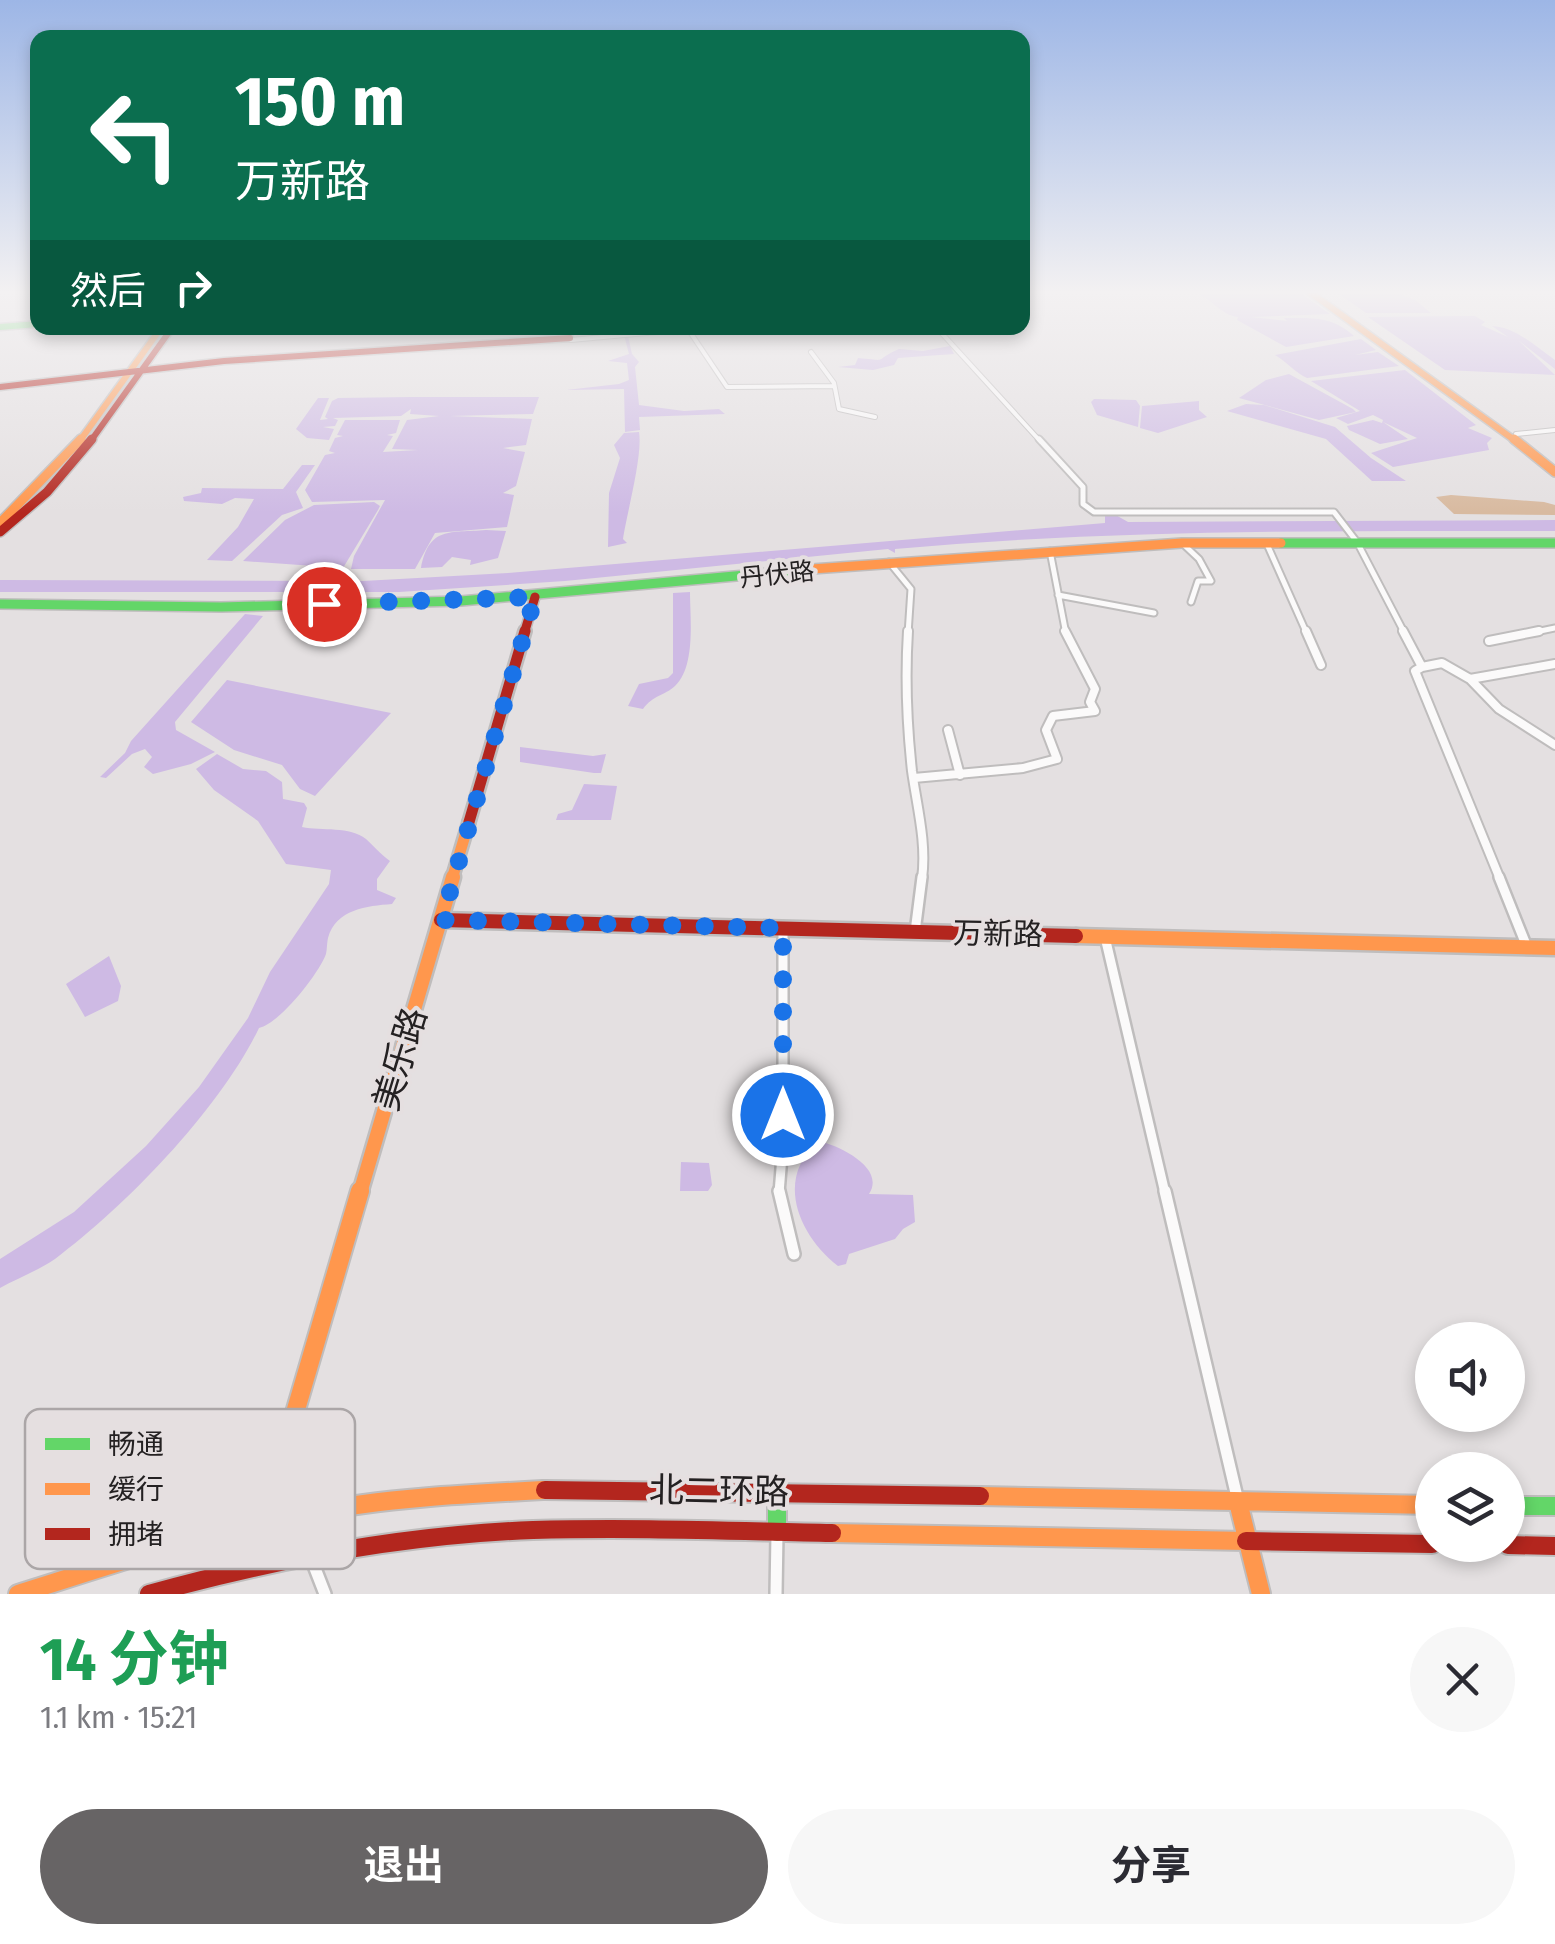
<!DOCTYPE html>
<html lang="zh">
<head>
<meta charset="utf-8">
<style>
	body { margin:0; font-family:"Fira Sans Condensed","Noto Sans SC",sans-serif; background:#f7f7f7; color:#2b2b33; height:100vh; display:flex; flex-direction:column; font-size:38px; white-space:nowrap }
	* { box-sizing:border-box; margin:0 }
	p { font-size:32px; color:#7c7c81 }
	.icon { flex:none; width:55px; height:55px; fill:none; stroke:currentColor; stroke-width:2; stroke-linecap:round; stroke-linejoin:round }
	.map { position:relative; height:1594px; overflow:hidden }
	.sheet { display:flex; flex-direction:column; background:#fff; flex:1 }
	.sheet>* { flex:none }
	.hud { position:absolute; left:30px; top:30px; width:1000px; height:305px; border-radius:20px; box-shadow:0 5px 15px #0003; background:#0b6e4f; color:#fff; overflow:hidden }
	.fabs { position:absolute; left:1415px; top:1322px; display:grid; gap:20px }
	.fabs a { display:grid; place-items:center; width:110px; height:110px; border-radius:50%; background:#fff; box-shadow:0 5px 15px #0003; font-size:50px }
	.pin { position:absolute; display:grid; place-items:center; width:85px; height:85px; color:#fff; margin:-42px; border:5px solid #fff; border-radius:50%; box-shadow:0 2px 10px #0007 }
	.me { position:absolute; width:110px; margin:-55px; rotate:0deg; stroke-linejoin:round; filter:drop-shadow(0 0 8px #0008) }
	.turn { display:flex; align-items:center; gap:35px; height:210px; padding:0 40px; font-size:45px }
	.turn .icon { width:130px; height:130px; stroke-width:2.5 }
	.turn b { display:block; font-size:70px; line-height:85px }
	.then { display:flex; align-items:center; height:95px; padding:0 40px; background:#0003; gap:20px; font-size:38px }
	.round { display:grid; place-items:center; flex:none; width:105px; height:105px; border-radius:52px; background:#f7f7f7 }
	.head { display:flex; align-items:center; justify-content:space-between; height:170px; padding:0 40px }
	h1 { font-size:60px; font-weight:700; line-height:75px; color:#1e9e55 }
	.primary-button { display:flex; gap:20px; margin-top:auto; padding:20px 40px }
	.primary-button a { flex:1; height:115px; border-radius:60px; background:#676465; color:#fff; font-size:40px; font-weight:700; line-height:115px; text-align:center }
	.primary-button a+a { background:#f7f7f7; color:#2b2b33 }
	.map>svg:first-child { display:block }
	.forest { fill:#d8baa0 }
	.water { fill:#cebae4 }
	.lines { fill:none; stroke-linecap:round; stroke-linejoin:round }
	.street-far4-casing { stroke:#bfbdbd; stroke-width:6 }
	.street-far3-casing { stroke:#bfbdbd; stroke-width:9 }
	.street-far2-casing { stroke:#bfbdbd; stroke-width:12 }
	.street-far1-casing { stroke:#bfbdbd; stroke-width:14 }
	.street-casing { stroke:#bfbdbd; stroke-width:16 }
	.fast-far2-casing { stroke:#bfbdbd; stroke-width:9 }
	.fast-far1-casing { stroke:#bfbdbd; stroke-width:12 }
	.fast-casing { stroke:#bfbdbd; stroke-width:22 }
	.slow-far4-casing { stroke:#bfbdbd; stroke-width:9 }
	.slow-far3-casing { stroke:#bfbdbd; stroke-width:12 }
	.slow-far2-casing { stroke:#bfbdbd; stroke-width:16 }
	.slow-far1-casing { stroke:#bfbdbd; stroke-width:19 }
	.slow-casing { stroke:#bfbdbd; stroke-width:22 }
	.jam-far4-casing { stroke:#bfbdbd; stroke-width:9 }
	.jam-far3-casing { stroke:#bfbdbd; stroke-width:12 }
	.jam-far2-casing { stroke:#bfbdbd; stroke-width:16 }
	.jam-far1-casing { stroke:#bfbdbd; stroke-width:19 }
	.jam-casing { stroke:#bfbdbd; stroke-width:22 }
	.street-far4 { stroke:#fbfafa; stroke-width:4 }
	.street-far3 { stroke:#fbfafa; stroke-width:5 }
	.street-far2 { stroke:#fbfafa; stroke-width:8 }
	.street-far1 { stroke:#fbfafa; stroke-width:9 }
	.street { stroke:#fbfafa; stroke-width:11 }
	.fast-far2 { stroke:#63d668; stroke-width:6 }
	.fast-far1 { stroke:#63d668; stroke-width:9 }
	.fast { stroke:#63d668; stroke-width:18 }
	.slow-far4 { stroke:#ff974d; stroke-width:6 }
	.slow-far3 { stroke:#ff974d; stroke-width:9 }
	.slow-far2 { stroke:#ff974d; stroke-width:11 }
	.slow-far1 { stroke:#ff974d; stroke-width:14 }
	.slow { stroke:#ff974d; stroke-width:18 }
	.jam-far4 { stroke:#b3261e; stroke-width:6 }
	.jam-far3 { stroke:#b3261e; stroke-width:9 }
	.jam-far2 { stroke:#b3261e; stroke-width:11 }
	.jam-far1 { stroke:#b3261e; stroke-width:14 }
	.jam { stroke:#b3261e; stroke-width:18 }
	.route { stroke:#1a73e8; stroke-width:18; stroke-dasharray:0 32.4 }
	.labels { text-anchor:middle; stroke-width:8; stroke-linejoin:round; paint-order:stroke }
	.far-street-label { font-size:25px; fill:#242122; stroke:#e5dfe0 }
	.street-label { font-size:30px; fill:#242122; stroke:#e5dfe0 }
	.near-street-label { font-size:35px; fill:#242122; stroke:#e5dfe0 }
	.key { fill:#e5dfe0; stroke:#aba6a7; stroke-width:2.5 }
	.key-label { font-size:28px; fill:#242122 }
</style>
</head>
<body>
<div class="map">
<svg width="1555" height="1594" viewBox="0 0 1555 1594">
	<rect width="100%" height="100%" fill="#e4e0e1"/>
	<path class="forest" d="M 1451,495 L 1544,502 L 1555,505 L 1555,515 L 1454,514 L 1436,497 Z"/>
	<path class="water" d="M 1207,290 L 1257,290 L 1265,297 L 1259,290 L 1296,290 L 1330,314 L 1251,317 L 1287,321 L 1284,318 C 1313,318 1332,316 1354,336 L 1286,347 L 1237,320 L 1238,317 C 1220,315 1211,297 1193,292 Z
		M 1393,292 L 1415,300 L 1431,313 L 1366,313 L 1339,294 Z
		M 1475,316 L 1485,322 L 1481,325 L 1508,337 L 1492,326 C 1516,327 1536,347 1555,360 L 1555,369 L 1518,340 L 1555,375 L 1445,370 L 1368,317 Z
		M 624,335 L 628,336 L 632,354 L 639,362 L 635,367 L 639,405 L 684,411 L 719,409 L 725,414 L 639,417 L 640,430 L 625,432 L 624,389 L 566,390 L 619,384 L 629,380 L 627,363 L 608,361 L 629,354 Z
		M 1361,339 L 1376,350 L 1355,355 L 1378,352 L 1399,366 L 1307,378 C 1296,373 1288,363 1275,355 Z
		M 950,346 L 954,354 L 898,358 L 894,365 L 873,370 L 838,367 L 855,365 L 858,358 C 892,361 870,362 899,349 L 923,351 Z
		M 1405,370 L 1476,425 L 1468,428 L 1492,438 L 1487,443 L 1489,450 L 1393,467 L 1371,453 L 1417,438 L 1383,422 L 1408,439 L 1380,444 L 1349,430 L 1347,426 L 1373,420 L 1382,423 L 1383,420 L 1373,415 L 1348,424 L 1336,418 L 1360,411 L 1311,381 Z
		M 1289,374 L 1353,409 L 1356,412 L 1319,420 L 1239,398 L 1266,380 Z
		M 411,397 L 539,397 L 533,414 L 450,416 L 532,419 L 526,445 L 503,448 L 525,452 L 516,486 L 503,493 L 514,495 L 507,527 L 435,533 L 415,569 L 351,569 L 354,556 L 385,500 L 312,502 L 305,490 L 325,455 L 335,453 L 329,451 L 335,438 L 343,436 L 337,435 L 345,420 L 400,420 L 396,433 L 387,435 L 393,436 L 383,452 L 418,450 L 392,449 L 407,420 L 439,416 L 410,414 L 411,409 L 401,416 L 333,418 L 338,420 L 335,426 L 323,427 L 334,429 L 329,440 L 307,438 L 296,429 L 318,398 L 329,398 L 320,420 L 328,419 L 325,417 L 332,401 L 338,398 Z
		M 1094,399 L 1136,400 L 1140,406 L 1138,427 L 1097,415 L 1091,402 Z
		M 1199,401 L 1199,410 L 1207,417 L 1158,433 L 1140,428 L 1142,406 Z
		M 1246,404 L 1264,405 L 1335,427 L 1371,458 L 1406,481 L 1372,481 L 1326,439 L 1227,411 Z
		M 639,432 C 643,455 627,512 623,539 L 627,543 L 608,547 L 609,493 L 620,458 L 614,445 L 624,433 Z
		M 302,465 L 315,465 L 296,492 L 303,508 L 282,515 L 232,561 L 207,560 L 238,527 L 254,499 L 235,498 L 222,504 L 184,501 L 183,497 L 201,493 L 202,488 L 283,489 Z
		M 374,502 L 380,506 L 378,510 L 343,568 L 243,561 L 285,520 L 314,505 Z
		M 1114,514 L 1128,522 L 1555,520 L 1555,531 C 1334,531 1115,529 895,549 L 895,553 L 888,549 L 565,581 L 399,592 L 0,592 L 0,580 L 363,581 L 508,573 L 1105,523 L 1105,516 Z
		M 486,530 L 506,531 L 498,558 L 470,565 L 471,560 L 452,557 L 442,567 L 421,568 C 429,526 450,533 486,530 Z
		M 690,592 C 690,618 696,666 675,686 C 664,696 653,695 643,709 L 628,706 L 639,684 L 668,678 L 673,673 L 673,593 Z
		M 245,614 L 263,616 L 175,722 L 176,730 L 215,752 L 191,764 L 153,774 L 144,767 L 152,757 L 145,749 L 132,754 L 106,778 L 100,777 L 125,753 L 131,741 Z
		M 227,680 L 391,713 L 315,796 L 300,789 L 282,765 L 234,750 L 191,722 Z
		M 520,747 L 593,756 L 606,754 L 601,773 L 594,773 L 520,762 Z
		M 217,754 L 243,769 L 266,771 L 282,782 L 283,799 L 304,803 L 307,808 L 302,827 C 322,831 350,826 366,839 C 374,846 380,854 390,861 L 377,879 L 377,890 L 396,898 L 392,904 C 367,906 336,909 328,938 C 327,942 327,950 326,954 C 318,975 280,1023 259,1028 C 220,1109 127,1205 55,1259 C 39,1270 18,1278 0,1288 L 0,1259 L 74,1212 L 146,1146 L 199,1087 L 248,1018 L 270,972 L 329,884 L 331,870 L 286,864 L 258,821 L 214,790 L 196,769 Z
		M 584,784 L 617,786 L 611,820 L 556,820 L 558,814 L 572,810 Z
		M 109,956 L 121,986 L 118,1001 L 85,1017 L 66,984 Z
		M 819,1141 C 840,1146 886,1168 869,1194 L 913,1195 L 915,1222 L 903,1229 L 895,1239 L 849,1254 L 846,1264 L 838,1266 C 797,1234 775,1177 819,1141 Z
		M 681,1162 L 709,1163 L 712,1185 L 708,1191 L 680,1191 Z"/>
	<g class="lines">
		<defs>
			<path id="street-far4" d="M 937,328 L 1041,442
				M 688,329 L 727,387 L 834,386
				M 571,340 L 700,328
				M 811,352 L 834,383 L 839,409 L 875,417
				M 1516,434 L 1555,430"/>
			<path id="street-far3" d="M 1039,439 L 1083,487 L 1083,504 L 1094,512 L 1334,512 L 1357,542 L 1405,634
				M 1266,542 L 1307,634
				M 1182,543 L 1199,559 L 1211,581 L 1198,581 L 1191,602
				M 1050,551 L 1066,634
				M 889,562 L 911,589 L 908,634
				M 1058,595 L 1154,613
				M 1526,634 L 1555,628"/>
			<path id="street-far2" d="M 908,631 C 905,677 907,725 912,771 C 917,807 927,843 922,879
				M 1306,631 L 1321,665
				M 1403,631 L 1422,667 L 1415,671 L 1500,879
				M 1489,641 L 1539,631
				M 1422,667 L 1442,663 L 1470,679 L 1555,664
				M 1470,679 L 1499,709 L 1555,745
				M 948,730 L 960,775
				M 914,778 L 1023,768 L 1057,759 L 1046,730 L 1053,716 L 1095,711 L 1090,702 L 1095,689 L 1065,631"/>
			<path id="street-far1" d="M 1499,877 L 1527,947
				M 915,932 L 922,877
				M 1105,937 L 1165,1193
				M 779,1193 L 783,1144 L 783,928"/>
			<path id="street" d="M 779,1191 L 794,1254
				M 1165,1191 L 1237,1497
				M 311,1558 L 325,1594
				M 776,1594 L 777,1534"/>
			<path id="fast-far2" d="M 0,327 L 38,324"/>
			<path id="fast-far1" d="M 1281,543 L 1555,543
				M 0,604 L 221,607 L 461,601 L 812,569"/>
			<path id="fast" d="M 777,1492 L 777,1532
				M 1508,1506 L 1555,1506"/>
			<path id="slow-far4" d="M 1307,290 L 1517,442
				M 79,442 L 161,328"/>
			<path id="slow-far3" d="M 1514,439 L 1555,472
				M 0,523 L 81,439
				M 812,569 L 1182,543 L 1281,543"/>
			<path id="slow-far2" d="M 452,879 L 469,822"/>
			<path id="slow-far1" d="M 1076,936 L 1555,948
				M 360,1193 L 453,877"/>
			<path id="slow" d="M 980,1496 L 1432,1505
				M 1238,1502 L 1261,1594
				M 832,1533 L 1246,1541
				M 256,1565 L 263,1522 L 360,1191
				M 18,1594 C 114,1564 209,1531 307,1513 C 385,1498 466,1494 545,1490"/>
			<path id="jam-far4" d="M 0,387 L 224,361 L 570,338
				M 90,442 L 172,328"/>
			<path id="jam-far3" d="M 0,532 L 47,492 L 92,439
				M 524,634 L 535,597"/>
			<path id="jam-far2" d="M 469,822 L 525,631"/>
			<path id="jam-far1" d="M 441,920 L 1076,936"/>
			<path id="jam" d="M 545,1490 L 980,1496
				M 1246,1541 L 1432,1544
				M 1508,1545 L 1555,1546
				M 149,1594 C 275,1559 403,1535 533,1530 C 633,1527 732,1531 832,1533"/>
		</defs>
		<use href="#street-far4" class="street-far4-casing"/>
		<use href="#street-far3" class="street-far3-casing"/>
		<use href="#street-far2" class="street-far2-casing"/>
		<use href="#street-far1" class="street-far1-casing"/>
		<use href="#street" class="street-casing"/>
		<use href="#fast-far2" class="fast-far2-casing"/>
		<use href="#fast-far1" class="fast-far1-casing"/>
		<use href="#fast" class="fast-casing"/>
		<use href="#slow-far4" class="slow-far4-casing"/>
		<use href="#slow-far3" class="slow-far3-casing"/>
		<use href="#slow-far2" class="slow-far2-casing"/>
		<use href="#slow-far1" class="slow-far1-casing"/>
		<use href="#slow" class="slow-casing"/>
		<use href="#jam-far4" class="jam-far4-casing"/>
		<use href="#jam-far3" class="jam-far3-casing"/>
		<use href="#jam-far2" class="jam-far2-casing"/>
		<use href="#jam-far1" class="jam-far1-casing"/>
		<use href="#jam" class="jam-casing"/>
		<use href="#street-far4" class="street-far4"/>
		<use href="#street-far3" class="street-far3"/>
		<use href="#street-far2" class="street-far2"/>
		<use href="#street-far1" class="street-far1"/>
		<use href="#street" class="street"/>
		<use href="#fast-far2" class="fast-far2"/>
		<use href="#fast-far1" class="fast-far1"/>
		<use href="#fast" class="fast"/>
		<use href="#slow-far4" class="slow-far4"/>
		<use href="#slow-far3" class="slow-far3"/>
		<use href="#slow-far2" class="slow-far2"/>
		<use href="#slow-far1" class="slow-far1"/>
		<use href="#slow" class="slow"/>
		<use href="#jam-far4" class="jam-far4"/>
		<use href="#jam-far3" class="jam-far3"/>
		<use href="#jam-far2" class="jam-far2"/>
		<use href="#jam-far1" class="jam-far1"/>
		<use href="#jam" class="jam"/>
	</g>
	<linearGradient id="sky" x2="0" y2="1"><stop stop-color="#9db6e6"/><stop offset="0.57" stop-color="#f3f1f2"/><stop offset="1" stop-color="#f3f1f2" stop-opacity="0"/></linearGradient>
	<rect width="1555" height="513" fill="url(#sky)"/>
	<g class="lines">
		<path class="route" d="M 324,604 L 535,597 L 442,920 L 783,928 L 783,1115"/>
	</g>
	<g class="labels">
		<g class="far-street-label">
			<text transform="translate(777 574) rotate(-6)" y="9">丹伏路</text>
		</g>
		<g class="street-label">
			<text transform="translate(998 934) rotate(1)" y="10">万新路</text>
		</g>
		<g class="near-street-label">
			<text transform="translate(400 1059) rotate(-73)" y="12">美乐路</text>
			<text transform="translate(719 1491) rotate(1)" y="12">北二环路</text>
		</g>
	</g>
	<rect x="25" y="1409" width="330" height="160" rx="15" class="key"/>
	<rect x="45" y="1438" width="45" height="12" fill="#63d668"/>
	<rect x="45" y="1483" width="45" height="12" fill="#ff974d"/>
	<rect x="45" y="1528" width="45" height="12" fill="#b3261e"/>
	<g class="key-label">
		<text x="108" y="1454">畅通</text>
		<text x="108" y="1499">缓行</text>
		<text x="108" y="1544">拥堵</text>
	</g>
</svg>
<div class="fabs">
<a><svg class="icon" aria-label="sound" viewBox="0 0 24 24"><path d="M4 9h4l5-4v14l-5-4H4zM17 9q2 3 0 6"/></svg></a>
<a><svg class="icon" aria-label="layers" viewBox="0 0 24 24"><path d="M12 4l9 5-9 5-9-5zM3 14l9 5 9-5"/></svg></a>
</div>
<div class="pin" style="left:324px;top:604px;background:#d93025"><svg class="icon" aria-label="arrive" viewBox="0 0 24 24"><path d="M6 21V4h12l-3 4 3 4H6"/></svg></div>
<svg class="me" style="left:783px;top:1115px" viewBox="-20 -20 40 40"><circle r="17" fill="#1a73e8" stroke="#fff" stroke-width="3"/><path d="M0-11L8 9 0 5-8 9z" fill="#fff"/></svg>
<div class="hud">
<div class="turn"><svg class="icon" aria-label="left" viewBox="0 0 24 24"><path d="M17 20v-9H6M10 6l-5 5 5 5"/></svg><div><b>150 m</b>万新路</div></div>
<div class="then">然后<svg class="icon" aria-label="right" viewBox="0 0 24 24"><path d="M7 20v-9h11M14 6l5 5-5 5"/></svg></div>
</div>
</div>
<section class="sheet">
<div class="head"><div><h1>14 分钟</h1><p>1.1 km · 15:21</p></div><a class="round"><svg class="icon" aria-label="close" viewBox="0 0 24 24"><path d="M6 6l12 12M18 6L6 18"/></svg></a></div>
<div class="primary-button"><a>退出</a><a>分享</a></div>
</section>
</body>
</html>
